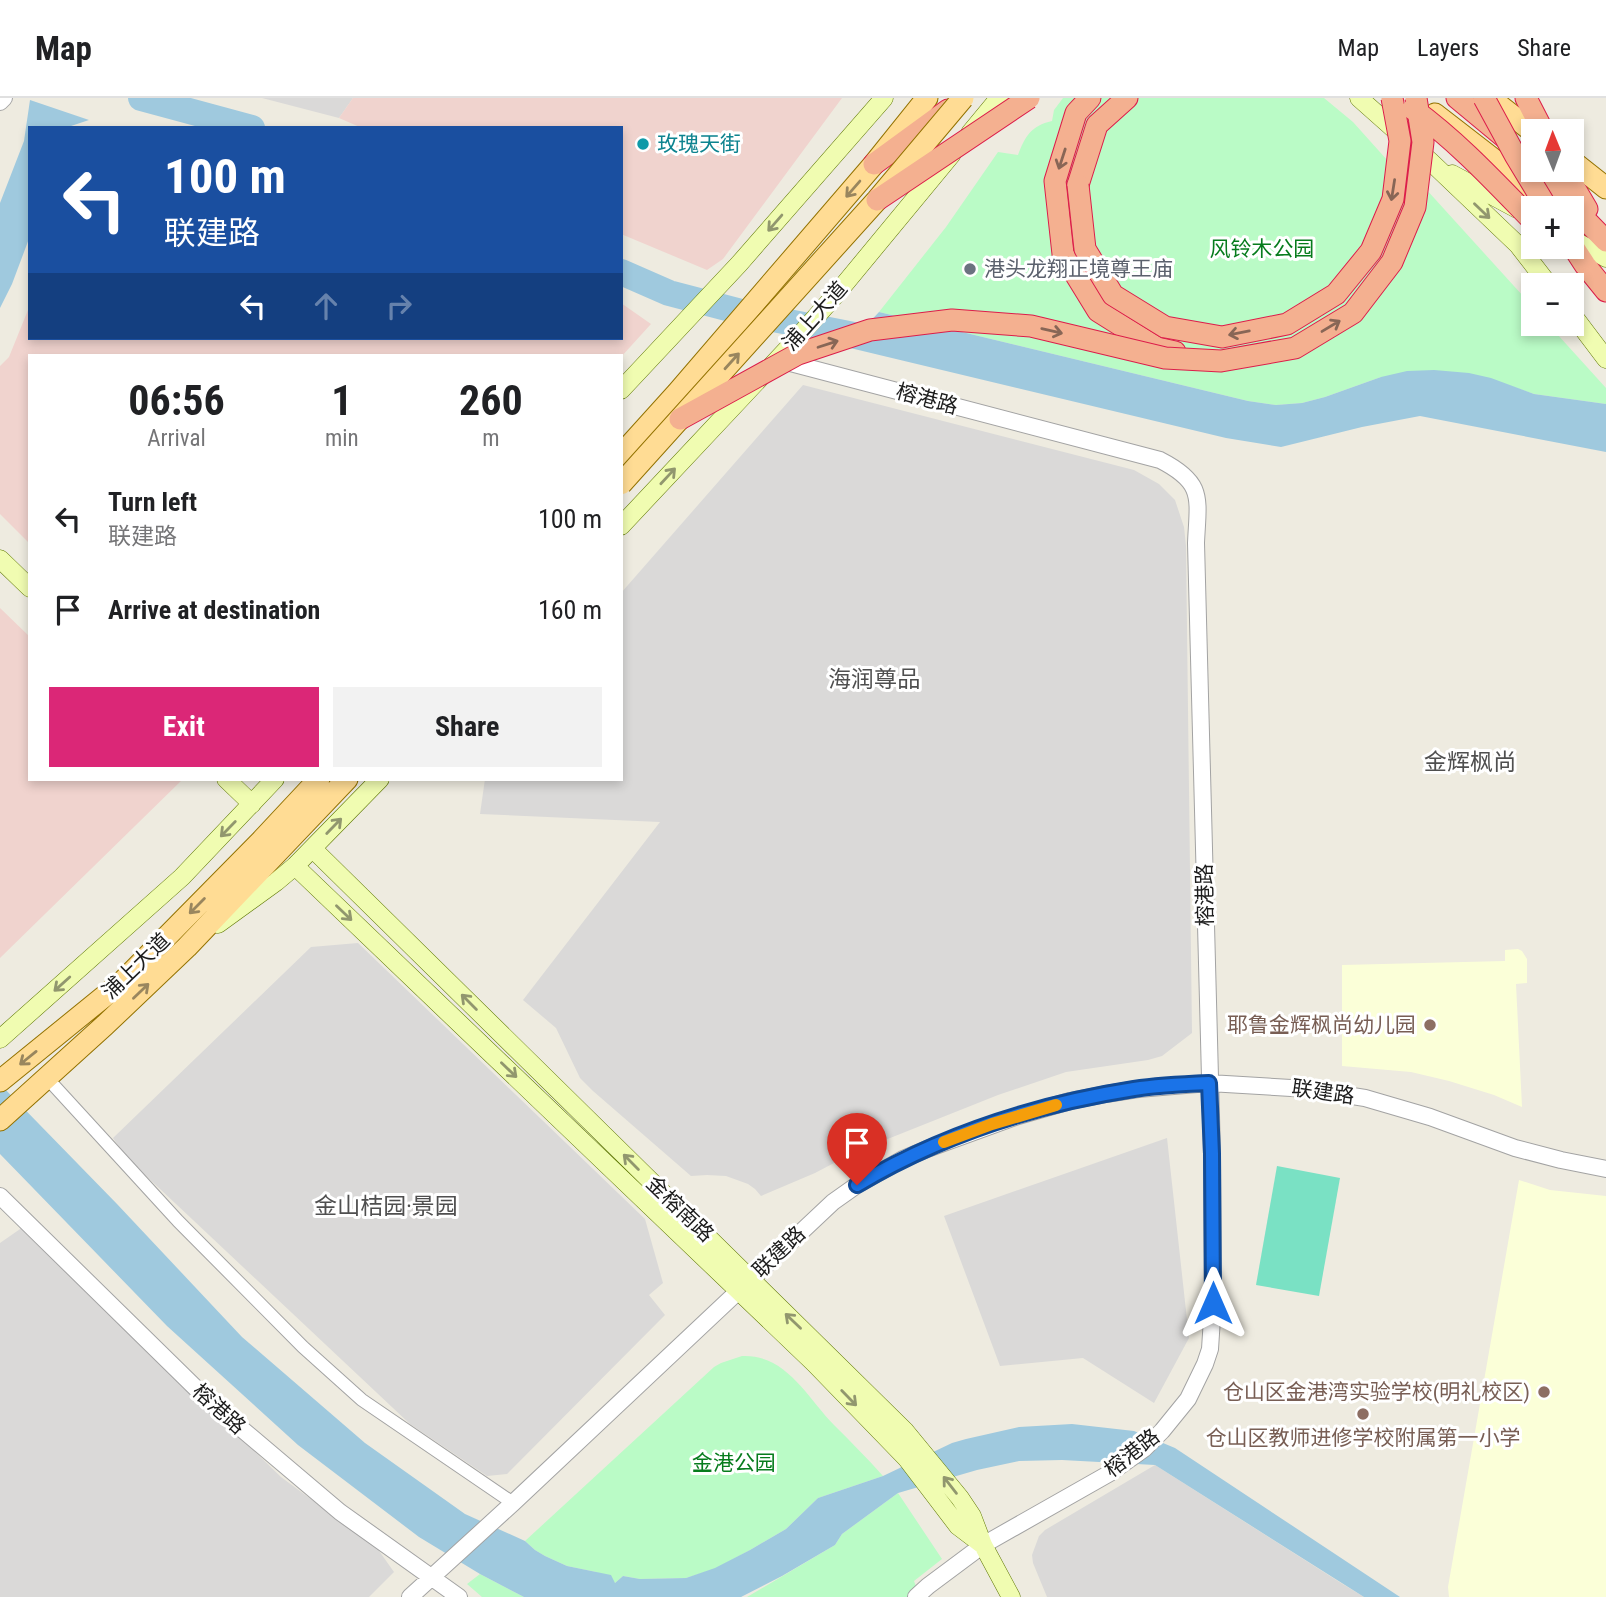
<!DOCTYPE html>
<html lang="en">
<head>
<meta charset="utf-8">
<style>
	body { margin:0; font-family:"Roboto Condensed","Noto Sans SC",sans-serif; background:#f2f2f2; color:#202124; height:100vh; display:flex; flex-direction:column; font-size:26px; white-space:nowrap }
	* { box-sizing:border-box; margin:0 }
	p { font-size:23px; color:#757577 }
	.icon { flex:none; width:38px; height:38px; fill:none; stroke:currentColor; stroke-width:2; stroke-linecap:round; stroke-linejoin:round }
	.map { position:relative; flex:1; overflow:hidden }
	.details { position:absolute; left:28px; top:256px; width:595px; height:427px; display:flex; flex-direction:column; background:#fff; border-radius:0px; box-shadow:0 4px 10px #0003 }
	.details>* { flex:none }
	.hud { position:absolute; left:28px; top:28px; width:595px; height:214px; border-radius:0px; box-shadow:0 4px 10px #0003; background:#1a4fa0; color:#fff; overflow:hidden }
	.needle { width:46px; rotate:359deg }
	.fabs { position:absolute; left:1521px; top:21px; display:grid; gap:14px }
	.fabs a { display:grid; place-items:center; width:63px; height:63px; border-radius:0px; background:#fff; box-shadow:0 4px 10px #0003; font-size:35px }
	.pin { position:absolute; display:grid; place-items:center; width:60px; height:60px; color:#fff; margin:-72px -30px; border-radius:50% 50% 50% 0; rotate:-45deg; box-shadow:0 0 7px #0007 }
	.pin .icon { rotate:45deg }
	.me { position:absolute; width:77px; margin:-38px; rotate:0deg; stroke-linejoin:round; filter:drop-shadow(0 0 5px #0008) }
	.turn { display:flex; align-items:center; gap:24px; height:147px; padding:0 21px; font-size:32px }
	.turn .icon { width:91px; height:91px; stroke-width:2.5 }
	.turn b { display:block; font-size:49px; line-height:60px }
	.lanes { display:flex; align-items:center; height:66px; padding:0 21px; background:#0003; justify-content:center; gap:35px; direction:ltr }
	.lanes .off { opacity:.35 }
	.eta { display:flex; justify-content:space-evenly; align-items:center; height:119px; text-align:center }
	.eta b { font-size:42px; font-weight:700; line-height:49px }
	.primary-button { display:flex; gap:14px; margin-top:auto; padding:14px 21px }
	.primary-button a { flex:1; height:80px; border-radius:0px; background:#db2777; color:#fff; font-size:28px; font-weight:700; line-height:80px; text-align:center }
	.primary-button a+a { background:#f2f2f2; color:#202124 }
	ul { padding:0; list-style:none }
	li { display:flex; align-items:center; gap:21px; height:91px; padding:0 21px }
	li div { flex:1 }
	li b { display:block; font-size:26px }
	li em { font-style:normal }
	header { display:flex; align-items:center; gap:42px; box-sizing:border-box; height:98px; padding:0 35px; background:#fff; border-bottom:2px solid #e0e0e0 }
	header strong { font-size:33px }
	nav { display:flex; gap:38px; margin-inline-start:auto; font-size:24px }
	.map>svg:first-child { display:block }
	.residential { fill:#dad9d8 }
	.commercial { fill:#f0d3ce }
	.education { fill:#fbffd8 }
	.park { fill:#bafbc6 }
	.pitch { fill:#7ae1c4 }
	.water { fill:#9fc9de }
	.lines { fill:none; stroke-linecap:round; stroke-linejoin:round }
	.river { stroke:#9fc9de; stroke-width:26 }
	.minor-casing { stroke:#a3a3a3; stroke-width:14 }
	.tertiary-casing { stroke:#a3a3a3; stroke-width:18 }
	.secondary-casing { stroke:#5c7501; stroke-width:19 }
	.primary-casing { stroke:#937200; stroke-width:23 }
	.trunk-casing { stroke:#dc1d4a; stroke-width:23 }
	.minor { stroke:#fff; stroke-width:12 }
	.tertiary { stroke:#fff; stroke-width:16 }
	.secondary { stroke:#f0fcb1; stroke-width:18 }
	.primary { stroke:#ffdc94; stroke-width:21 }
	.trunk { stroke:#f4b090; stroke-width:21 }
	.primary-bridge-casing { stroke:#937200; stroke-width:23; stroke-linecap:butt }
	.trunk-bridge-casing { stroke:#dc1d4a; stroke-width:23; stroke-linecap:butt }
	.primary-bridge { stroke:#ffdc94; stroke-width:21 }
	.trunk-bridge { stroke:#f4b090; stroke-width:21 }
	.oneway { stroke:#886656 }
	.oneway2 { stroke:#99865e }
	.oneway3 { stroke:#91976e }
	.route-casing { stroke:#114b97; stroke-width:18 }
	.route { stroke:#1a73e8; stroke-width:12 }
	.slow { stroke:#f59e0b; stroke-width:12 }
	.culture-dot { fill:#0f9aa8; stroke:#fff; stroke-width:2.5 }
	.worship-dot { fill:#6b7280; stroke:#fff; stroke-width:2.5 }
	.education-dot { fill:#8d6e63; stroke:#fff; stroke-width:2.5 }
	.labels { text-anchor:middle; stroke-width:6; stroke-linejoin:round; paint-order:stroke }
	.culture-label { font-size:21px; fill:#0d838f; stroke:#fff; text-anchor:start }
	.park-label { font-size:21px; fill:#077c1d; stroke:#fff }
	.worship-label { font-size:21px; fill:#5b616d; stroke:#fff; text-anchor:start }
	.street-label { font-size:21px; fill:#1c1c1c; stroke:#fff }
	.education-label { font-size:21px; fill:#785e54; stroke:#fff; text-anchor:end }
	.neighbourhood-label { font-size:23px; fill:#4f4f4f; stroke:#fff }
</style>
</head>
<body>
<header>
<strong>Map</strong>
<nav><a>Map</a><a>Layers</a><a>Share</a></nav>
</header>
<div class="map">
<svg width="1606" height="1499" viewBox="0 0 1606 1499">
	<rect width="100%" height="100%" fill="#eeebe0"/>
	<path class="residential" d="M 262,0 L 353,0 L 339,20 Z
		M 803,287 L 1134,372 L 1159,386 L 1175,402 L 1184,429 L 1186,448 L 1192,935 L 1162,958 L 1148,962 L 1066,974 L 998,997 L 855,1054 L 815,1075 L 761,1098 L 755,1091 L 748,1086 L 726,1078 L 707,1077 L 691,1078 L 593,993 L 580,980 L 556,930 L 523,902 L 660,724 L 480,716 L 485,681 L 621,681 L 621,495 Z
		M 358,845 L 645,1121 L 663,1185 L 649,1197 L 665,1217 L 507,1376 L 487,1378 L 410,1326 L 126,1059 L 113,1040 L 311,849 Z
		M 1167,1040 L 1189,1240 L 1154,1305 L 1083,1260 L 1000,1268 L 944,1118 Z
		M 23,1129 L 281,1379 L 377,1450 L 394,1474 L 369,1499 L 0,1499 L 0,1145 Z
		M 1155,1367 L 1341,1485 L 1364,1499 L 1047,1499 L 1033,1465 L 1032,1457 L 1039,1438 L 1045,1432 Z"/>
	<path class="commercial" d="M 353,0 L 842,0 L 723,161 L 707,172 L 621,136 L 621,30 L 362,30 L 339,20 Z
		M 621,205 L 651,226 L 621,259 L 621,257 L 30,257 L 30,446 L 0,416 L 0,268 L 9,259 L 30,207 L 30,240 L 621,240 Z
		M 0,510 L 30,539 L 30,681 L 178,681 L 181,683 L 0,860 Z"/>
	<path class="education" d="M 1518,851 L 1522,853 L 1527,861 L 1527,885 L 1516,886 L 1522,1009 L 1494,997 L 1449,983 L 1411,974 L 1342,968 L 1342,867 L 1505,863 L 1505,852 Z
		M 1519,1082 L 1550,1092 L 1606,1098 L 1606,1499 L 1449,1499 L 1448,1489 Z"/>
	<path class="park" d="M 1063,0 L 1324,0 L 1353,24 L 1405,82 L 1415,79 L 1533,209 L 1533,226 L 1548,226 L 1606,290 L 1606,306 L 1534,296 L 1514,289 L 1381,279 L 1325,299 L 1302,305 L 1276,307 L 1248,303 L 879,214 L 946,129 L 998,54 L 1018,57 C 1025,38 1031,28 1052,23 L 1054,12 Z
		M 742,1258 C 786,1256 807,1299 834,1327 C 851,1344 867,1360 883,1378 L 818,1400 L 786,1431 L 750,1452 L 715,1471 L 686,1480 L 640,1481 L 623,1478 L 615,1485 L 596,1474 L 567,1468 L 545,1458 L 535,1452 L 525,1443 L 714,1269 L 721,1265 Z
		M 898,1395 L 942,1461 L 914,1483 L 917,1491 L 909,1499 L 747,1499 L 835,1447 L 842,1436 Z
		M 480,1476 L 524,1499 L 482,1499 L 467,1486 Z"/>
	<path class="pitch" d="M 1277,1068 L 1340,1080 L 1319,1198 L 1256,1187 Z"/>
	<path class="water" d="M 30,2 L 89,22 L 71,28 L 70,30 L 30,30 L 30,138 L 12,186 L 0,210 L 0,105 L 24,43 Z
		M 879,214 L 1248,303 L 1276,307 L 1302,305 L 1325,299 L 1381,279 L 1407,273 L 1434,272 L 1469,275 L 1491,280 L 1534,296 L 1606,306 L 1606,354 L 1420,318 L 1362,329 L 1281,349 L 1226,340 L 846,249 Z
		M 0,986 L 117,1106 L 242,1239 L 365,1345 L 465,1416 L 525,1443 L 535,1452 L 545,1458 L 567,1468 L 611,1477 L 615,1485 L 623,1478 L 640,1481 L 686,1480 L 715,1470 L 750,1452 L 786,1431 L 818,1400 L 883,1378 L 952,1345 L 966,1341 L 1019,1329 L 1072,1326 L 1134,1333 L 1175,1350 L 1400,1499 L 1364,1499 L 1155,1367 L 1062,1362 L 1019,1363 L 977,1372 L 898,1395 L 842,1436 L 835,1447 L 782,1478 L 741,1499 L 524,1499 L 480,1476 L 419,1439 L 298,1347 L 167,1228 L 0,1056 Z"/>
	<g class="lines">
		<path class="river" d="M 141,0 L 252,30
			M 621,174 L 669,195 L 753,217 L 869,240"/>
		<defs>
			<path id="minor" d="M 47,980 L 178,1123 L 303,1249 L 362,1302 L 513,1405"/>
			<path id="tertiary" d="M 0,4 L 4,0
				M 779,262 L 1160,362 C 1205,385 1198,400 1196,445 L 1212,1056 L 1213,1205 L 1210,1251 L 1205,1266 L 1188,1301 L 1162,1333 L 1144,1351 L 1110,1375 L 983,1447 L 928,1488 L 916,1499
				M 0,1098 L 211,1305 L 340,1414 L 459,1499
				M 410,1499 L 513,1405 L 833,1104 L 857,1087 L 903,1061 L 927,1051 L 1018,1018 L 1070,1003 L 1106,996 L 1138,991 L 1209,985 L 1308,991 L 1365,1000 L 1430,1019 L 1515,1050 L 1561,1062 L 1606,1071"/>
			<path id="secondary" d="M 1359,0 L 1431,64 L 1518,147 L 1549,187
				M 970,35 L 999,0
				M 1452,76 L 1517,111
				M 1572,141 L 1606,160
				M 1572,216 L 1606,261
				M 621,292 L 739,166 L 884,0
				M 621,428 L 791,247 L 838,194 L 952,56
				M 0,461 L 30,490
				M 226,681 L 252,706
				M 313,751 L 905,1333 L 960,1400 L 972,1418 L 983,1447 L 1011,1499
				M 295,768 L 814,1265 L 907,1361 L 958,1428 L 983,1447
				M 218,826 L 276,784 L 295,768 L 380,681
				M 0,941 L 182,779 L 275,681"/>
			<path id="primary" d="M 1490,0 L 1533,34
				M 1435,16 L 1537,95
				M 1572,63 L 1606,90
				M 621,357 L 677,295 L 874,66 L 927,0
				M 0,983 L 122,884 L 262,742 L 319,681
				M 0,1022 L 105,927 L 187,849 L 347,681"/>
			<path id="trunk" d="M 1090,0 L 1076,15 L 1055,83 L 1063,156 L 1098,213 L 1157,250 L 1175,254
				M 1457,0 L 1504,39
				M 1526,0 L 1543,33
				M 874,66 L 948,12
				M 1537,72 L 1606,143
				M 1564,72 L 1587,111
				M 1078,87 L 1097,27 L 1127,0
				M 1572,147 L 1585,167 L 1606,193"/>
		</defs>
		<use href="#minor" class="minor-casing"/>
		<use href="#tertiary" class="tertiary-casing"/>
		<use href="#secondary" class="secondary-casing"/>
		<use href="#primary" class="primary-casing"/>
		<use href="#trunk" class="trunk-casing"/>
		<use href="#minor" class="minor"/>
		<use href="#tertiary" class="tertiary"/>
		<use href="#secondary" class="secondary"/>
		<use href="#primary" class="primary"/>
		<use href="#trunk" class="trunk"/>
		<defs>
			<path id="primary-bridge" d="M 621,386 L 877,102 L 963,0"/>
			<path id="trunk-bridge" d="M 1484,0 L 1515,57 L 1547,110
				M 1413,11 C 1458,44 1494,83 1533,123
				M 1078,87 L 1085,151 L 1113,197 L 1165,229 L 1222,239 L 1287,226 L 1336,196 L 1371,153 L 1393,101 L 1400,43 L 1392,0
				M 877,102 L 1029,0
				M 680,321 L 798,256 L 870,232 L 952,222 L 1031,228 L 1165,260 L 1221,263 L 1295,250 L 1353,215 L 1392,164 L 1415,109 L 1423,44 L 1416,0"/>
		</defs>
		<use href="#primary-bridge" class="primary-bridge-casing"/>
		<use href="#trunk-bridge" class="trunk-bridge-casing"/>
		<use href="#primary-bridge" class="primary-bridge"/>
		<use href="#trunk-bridge" class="trunk-bridge"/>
	</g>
	<defs><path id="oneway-shaft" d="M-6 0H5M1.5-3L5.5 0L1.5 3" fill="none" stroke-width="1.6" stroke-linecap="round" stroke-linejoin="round" transform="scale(1.75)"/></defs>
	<g class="oneway">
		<use href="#oneway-shaft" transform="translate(1062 61) rotate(108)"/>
		<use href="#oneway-shaft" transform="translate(1393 92) rotate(99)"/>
		<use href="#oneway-shaft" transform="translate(1331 228) rotate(-31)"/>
		<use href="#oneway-shaft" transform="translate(1052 233) rotate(13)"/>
		<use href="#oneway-shaft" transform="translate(1239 235) rotate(169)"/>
		<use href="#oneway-shaft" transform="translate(828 246) rotate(-18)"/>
	</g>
	<g class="oneway2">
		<use href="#oneway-shaft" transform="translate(853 91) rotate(131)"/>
		<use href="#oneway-shaft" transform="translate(732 263) rotate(-48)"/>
		<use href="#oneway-shaft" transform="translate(197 808) rotate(135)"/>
		<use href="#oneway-shaft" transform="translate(141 893) rotate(-44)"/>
		<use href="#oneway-shaft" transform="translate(28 960) rotate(141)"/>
	</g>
	<g class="oneway3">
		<use href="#oneway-shaft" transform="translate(1482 113) rotate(44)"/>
		<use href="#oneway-shaft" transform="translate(775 125) rotate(131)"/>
		<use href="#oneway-shaft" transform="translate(668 378) rotate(-47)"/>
		<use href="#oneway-shaft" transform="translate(334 728) rotate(-46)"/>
		<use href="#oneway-shaft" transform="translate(228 731) rotate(134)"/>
		<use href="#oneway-shaft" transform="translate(344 815) rotate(44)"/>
		<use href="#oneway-shaft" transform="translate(62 886) rotate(138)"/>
		<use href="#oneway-shaft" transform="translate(469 904) rotate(-135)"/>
		<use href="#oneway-shaft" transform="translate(509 972) rotate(44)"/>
		<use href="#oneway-shaft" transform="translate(631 1064) rotate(-135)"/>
		<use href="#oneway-shaft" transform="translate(793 1223) rotate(-136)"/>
		<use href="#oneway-shaft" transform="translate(849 1300) rotate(46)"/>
		<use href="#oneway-shaft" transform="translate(950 1387) rotate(-128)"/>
	</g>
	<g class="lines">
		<defs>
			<path id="route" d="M 857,1087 C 941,1037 1038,1006 1134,991 C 1159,987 1184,986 1209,985 L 1212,1056 L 1213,1205"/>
		</defs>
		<use href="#route" class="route-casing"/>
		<use href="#route" class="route"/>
		<path class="slow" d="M 944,1044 L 992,1026 L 1056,1007"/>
	</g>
	<circle class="culture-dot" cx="643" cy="46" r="7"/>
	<circle class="worship-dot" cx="970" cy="171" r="7"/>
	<g class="education-dot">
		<circle cx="1430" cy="927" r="7"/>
		<circle cx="1544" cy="1294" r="7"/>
		<circle cx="1363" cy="1316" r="7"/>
	</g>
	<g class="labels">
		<g class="culture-label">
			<text x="657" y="53">玫瑰天街</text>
		</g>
		<g class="park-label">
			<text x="1262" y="158">风铃木公园</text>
			<text x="734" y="1372">金港公园</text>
		</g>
		<g class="worship-label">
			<text x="984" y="178">港头龙翔正境尊王庙</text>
		</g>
		<g class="street-label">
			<text transform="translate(815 218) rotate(-48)" y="7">浦上大道</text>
			<text transform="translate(927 301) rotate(15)" y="7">榕港路</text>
			<text transform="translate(1205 797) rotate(-91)" y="7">榕港路</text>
			<text transform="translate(136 868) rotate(-44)" y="7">浦上大道</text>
			<text transform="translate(1323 994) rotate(8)" y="7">联建路</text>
			<text transform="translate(680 1111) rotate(44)" y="7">金榕南路</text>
			<text transform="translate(779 1154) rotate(-44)" y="7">联建路</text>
			<text transform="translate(219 1311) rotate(42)" y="7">榕港路</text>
			<text transform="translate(1132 1355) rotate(-38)" y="7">榕港路</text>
		</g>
		<g class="education-label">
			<text x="1416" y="934">耶鲁金辉枫尚幼儿园</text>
			<text x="1530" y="1301">仓山区金港湾实验学校(明礼校区)</text>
			<text x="1363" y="1347" text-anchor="middle">仓山区教师进修学校附属第一小学</text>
		</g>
		<g class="neighbourhood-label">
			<text x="874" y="589">海润尊品</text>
			<text x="1470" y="672">金辉枫尚</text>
			<text x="386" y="1116">金山桔园·景园</text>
		</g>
	</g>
</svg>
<div class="fabs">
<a><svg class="needle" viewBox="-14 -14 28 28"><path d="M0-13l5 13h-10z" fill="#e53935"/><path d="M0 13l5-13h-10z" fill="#757577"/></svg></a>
<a>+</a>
<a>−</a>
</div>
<div class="pin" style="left:857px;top:1087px;background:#d93025"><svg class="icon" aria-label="arrive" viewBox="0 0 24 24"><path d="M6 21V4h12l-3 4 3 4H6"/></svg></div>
<svg class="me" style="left:1213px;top:1205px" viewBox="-20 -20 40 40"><path d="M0-17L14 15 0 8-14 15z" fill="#1a73e8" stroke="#fff" stroke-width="4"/></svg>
<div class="hud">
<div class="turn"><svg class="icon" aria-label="left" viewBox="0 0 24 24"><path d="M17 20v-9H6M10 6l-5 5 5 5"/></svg><div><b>100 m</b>联建路</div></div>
<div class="lanes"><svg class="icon" aria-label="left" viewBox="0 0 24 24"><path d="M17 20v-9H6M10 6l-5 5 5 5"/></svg><svg class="icon off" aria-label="ahead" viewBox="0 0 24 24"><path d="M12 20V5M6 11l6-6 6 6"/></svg><svg class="icon off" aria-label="right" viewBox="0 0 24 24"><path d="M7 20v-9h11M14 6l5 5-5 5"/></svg></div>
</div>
<section class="details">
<div class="eta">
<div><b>06:56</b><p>Arrival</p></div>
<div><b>1</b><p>min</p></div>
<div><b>260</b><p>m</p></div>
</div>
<ul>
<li><svg class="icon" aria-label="left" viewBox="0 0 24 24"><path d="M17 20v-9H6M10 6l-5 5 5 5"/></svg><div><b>Turn left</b><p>联建路</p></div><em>100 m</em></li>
<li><svg class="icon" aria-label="arrive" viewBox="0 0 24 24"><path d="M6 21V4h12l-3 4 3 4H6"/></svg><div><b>Arrive at destination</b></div><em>160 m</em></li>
</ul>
<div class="primary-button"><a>Exit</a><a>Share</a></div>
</section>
</div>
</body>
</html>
